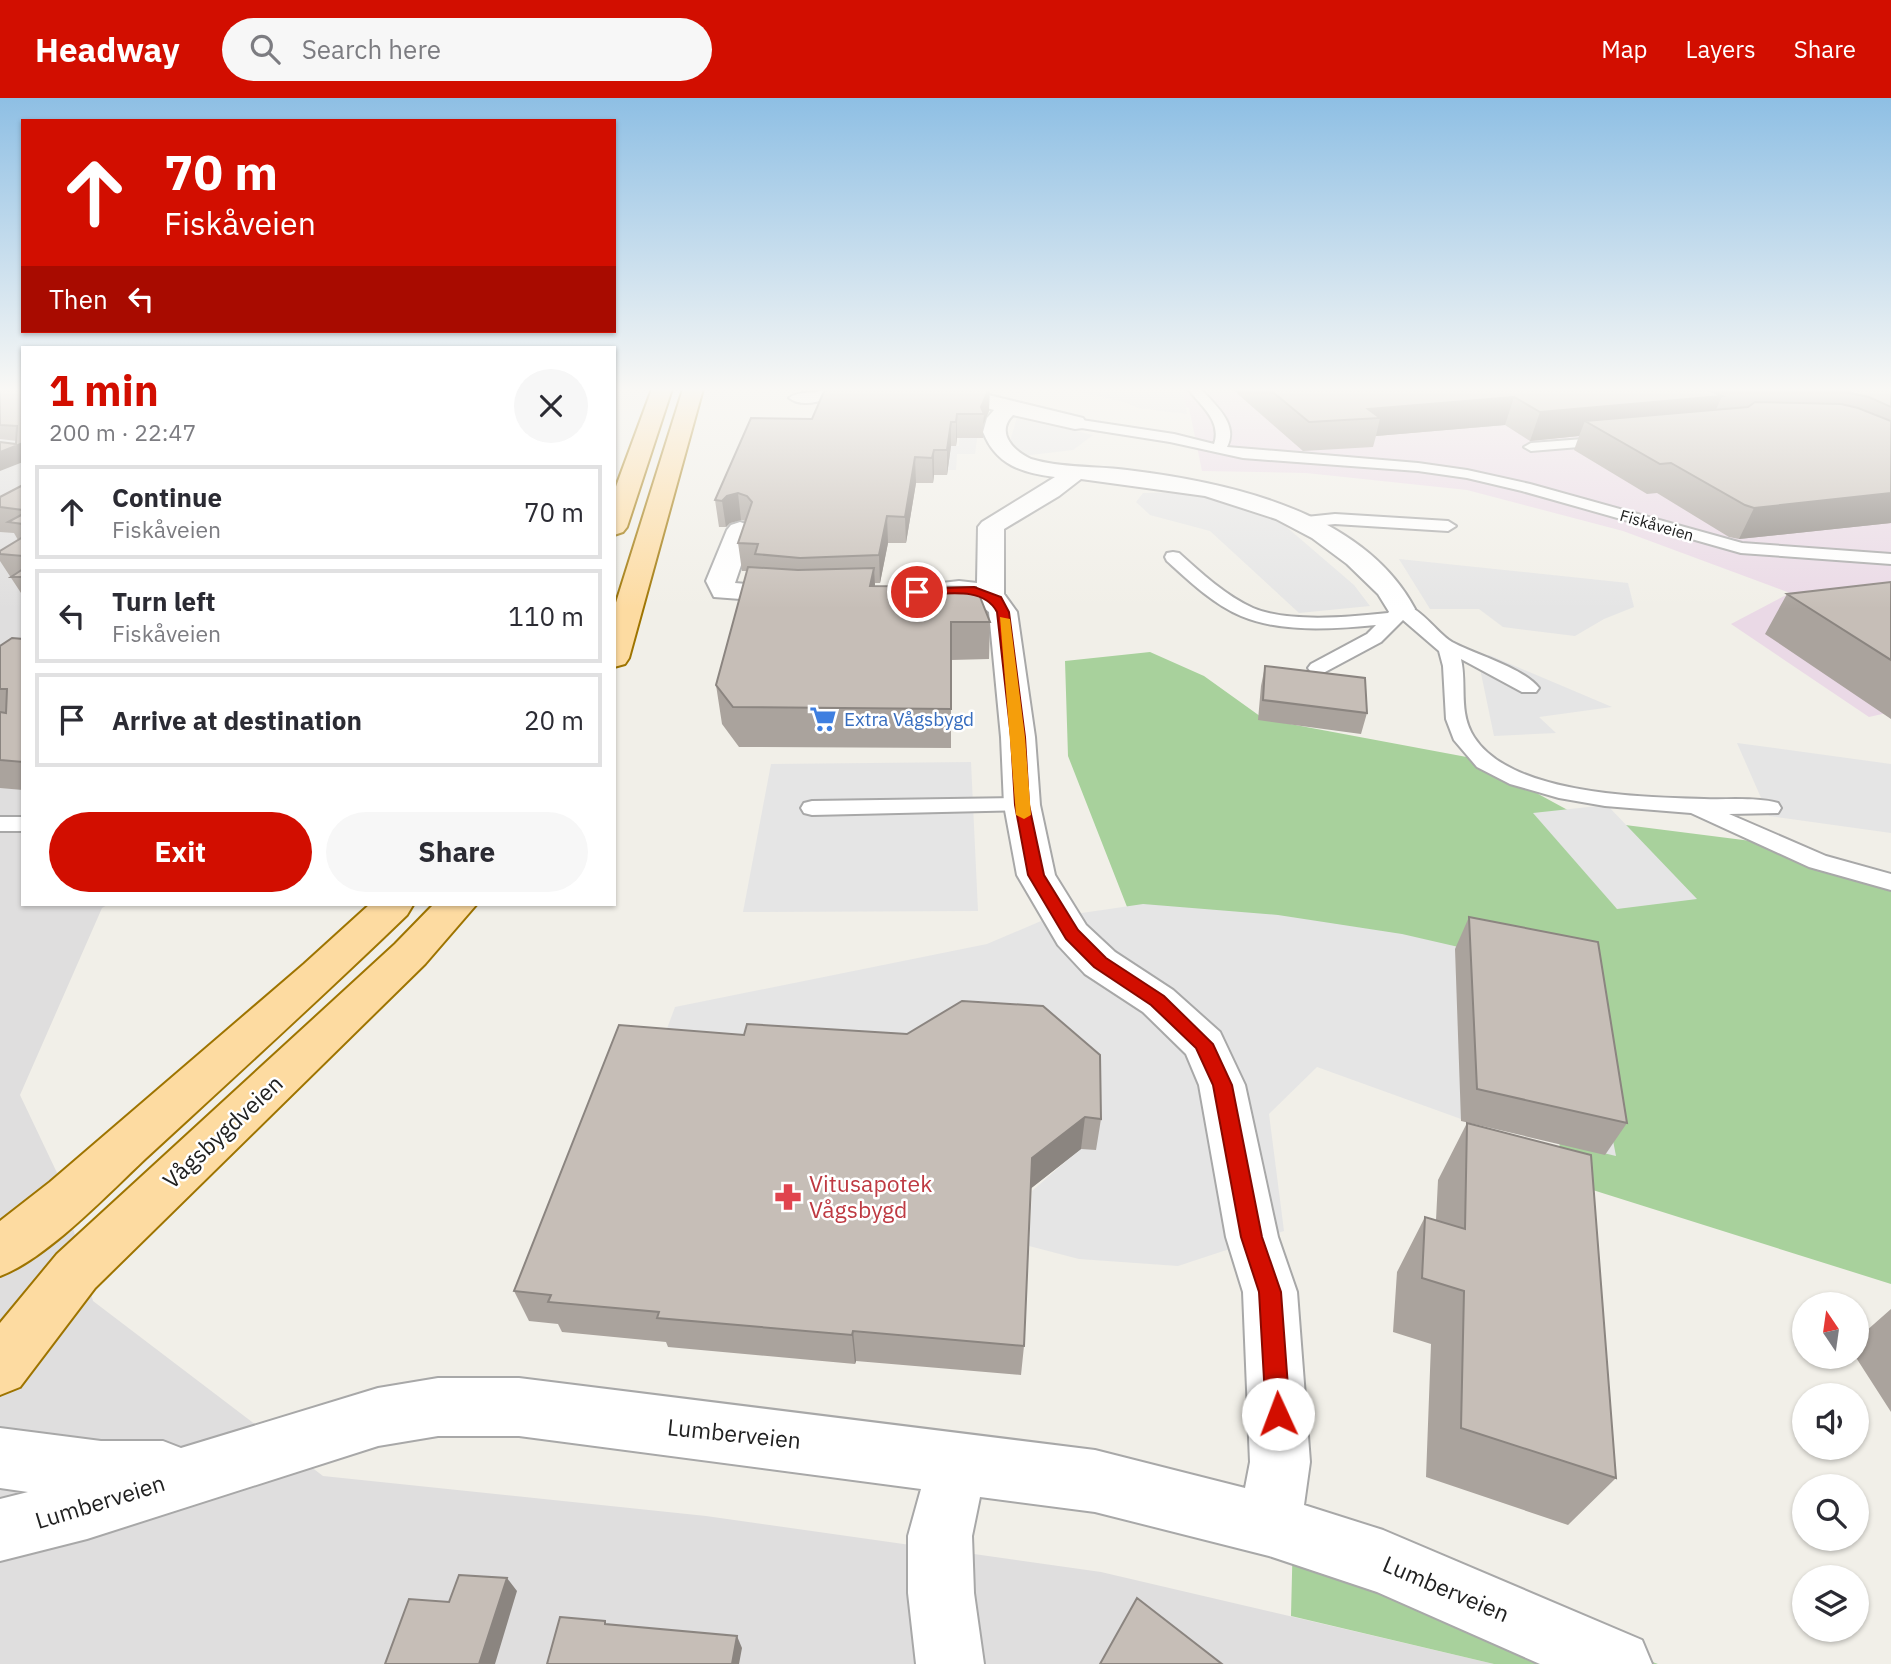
<!DOCTYPE html>
<html lang="en">
<head>
<meta charset="utf-8">
<style>
	body { margin:0; font-family:"IBM Plex Sans",sans-serif; background:#f7f7f7; color:#2b2b33; height:100vh; display:flex; flex-direction:column; font-size:26px; white-space:nowrap }
	* { box-sizing:border-box; margin:0 }
	p { font-size:23px; color:#7c7c81 }
	.icon { flex:none; width:38px; height:38px; fill:none; stroke:currentColor; stroke-width:2; stroke-linecap:round; stroke-linejoin:round }
	.map { position:relative; flex:1; overflow:hidden }
	.side { position:absolute; left:21px; top:248px; width:595px; height:560px; display:flex; flex-direction:column; background:#fff; border-radius:0px; box-shadow:0 2px 5px #0004 }
	.side>* { flex:none }
	.banner { position:absolute; left:21px; top:21px; width:595px; height:214px; border-radius:0px; box-shadow:0 2px 5px #0004; background:#d20e00; color:#fff; overflow:hidden }
	.needle { width:46px; rotate:347deg }
	.buttons { position:absolute; left:1792px; top:1194px; display:grid; gap:14px }
	.buttons a { display:grid; place-items:center; width:77px; height:77px; border-radius:50%; background:#fff; box-shadow:0 2px 5px #0004; font-size:35px }
	.pin { position:absolute; display:grid; place-items:center; width:60px; height:60px; color:#fff; margin:-30px; border:4px solid #fff; border-radius:50%; box-shadow:0 2px 7px #0007 }
	.me { position:absolute; width:77px; margin:-38px; rotate:358deg; stroke-linejoin:round; filter:drop-shadow(0 0 5px #0008) }
	.turn { display:flex; align-items:center; gap:24px; height:147px; padding:0 28px; font-size:32px }
	.turn .icon { width:91px; height:91px; stroke-width:2.5 }
	.turn b { display:block; font-size:49px; line-height:60px }
	.then { display:flex; align-items:center; height:66px; padding:0 28px; background:#0003; gap:14px; font-size:26px }
	.round { display:grid; place-items:center; flex:none; width:74px; height:74px; border-radius:37px; background:#f7f7f7 }
	.overview { display:flex; align-items:center; justify-content:space-between; height:119px; padding:0 28px }
	h1 { font-size:42px; font-weight:800; line-height:52px; color:#d20e00 }
	.action { display:flex; gap:14px; margin-top:auto; padding:14px 28px }
	.action a { flex:1; height:80px; border-radius:42px; background:#d20e00; color:#fff; font-size:28px; font-weight:800; line-height:80px; text-align:center }
	.action a+a { background:#f7f7f7; color:#2b2b33 }
	ul { padding:0; list-style:none }
	li { display:flex; align-items:center; gap:21px; height:94px; margin:0 14px 10px; padding:0 14px; border:4px solid #e1e1e2; border-radius:0px }
	li div { flex:1 }
	li b { display:block; font-size:26px }
	li em { font-style:normal }
	header { display:flex; align-items:center; gap:42px; box-sizing:border-box; height:98px; padding:0 35px; background:#d20e00; color:#fff }
	header strong { font-size:33px }
	nav { display:flex; gap:38px; margin-inline-start:auto; font-size:24px }
	.search { width:490px; height:63px; background:#f7f7f7; display:flex; align-items:center; gap:18px; box-sizing:border-box; padding:0 24px; border-radius:38px; color:#7c7c81; font-size:26px }
	.map>svg:first-child { display:block }
	.residential { fill:#dfdede }
	.industrial { fill:#ead9e6 }
	.forest { fill:#a8d19c }
	.parking { fill:#e5e5e5 }
	.lines { fill:none; stroke-linecap:round; stroke-linejoin:round }
	.lane-casing { stroke:#a8a8a8; stroke-width:4 }
	.street-casing { stroke:#a8a8a8; stroke-width:4 }
	.primary-casing { stroke:#9e7400; stroke-width:4 }
	.lane { fill:#fff; fill-rule:evenodd }
	.street { fill:#fff; fill-rule:evenodd }
	.primary { fill:#fddba1; fill-rule:evenodd }
	.wall { fill:#aaa39d }
	.shaded-wall { fill:#8b8580 }
	.building { fill:#c6beb7; stroke:#8b8580; stroke-width:2 }
	.route { fill:#d20e00; stroke:#880900; stroke-width:2 }
	.slow { fill:#f59e0b }
	.labels { text-anchor:middle; stroke-width:5; stroke-linejoin:round; paint-order:stroke }
	.far-street-label { font-size:16px; fill:#212121; stroke:#fff }
	.shop-label { font-size:19px; fill:#366cbe; stroke:#fff; text-anchor:start }
	.near-street-label { font-size:23px; fill:#212121; stroke:#fff }
	.near-health-label { font-size:23px; fill:#be3a42; stroke:#fff; text-anchor:start }
</style>
</head>
<body>
<header>
<strong>Headway</strong>
<div class="search"><svg class="icon" aria-label="search" viewBox="0 0 24 24"><circle cx="10" cy="10" r="6"/><path d="M15 15l6 6"/></svg>Search here</div>
<nav><a>Map</a><a>Layers</a><a>Share</a></nav>
</header>
<div class="map">
<svg width="1891" height="1566" viewBox="0 0 1891 1566">
	<rect width="100%" height="100%" fill="#f1efe8"/>
	<path class="residential" d="M 0,291 L 23,291 L 23,807 L 107,807 L 102,810 L 20,997 L 59,1079 L 93,1203 L 323,1378 L 706,1418 L 1101,1474 L 1494,1566 L 0,1566 Z"/>
	<path class="industrial" d="M 1093,291 L 1891,291 L 1891,614 L 1869,619 L 1731,526 L 1790,495 L 1623,433 L 1467,392 L 1306,375 L 1202,373 L 1189,310 Z"/>
	<path class="forest" d="M 1150,554 L 1204,578 L 1264,621 L 1472,660 L 1586,722 L 1759,744 L 1891,775 L 1891,1186 L 1561,1082 L 1552,864 L 1147,860 L 1068,658 L 1065,563 Z
		M 1294,1394 L 1339,1449 L 1658,1566 L 1494,1566 L 1291,1518 Z"/>
	<path class="parking" d="M 1067,291 L 1183,291 L 1187,316 L 1138,310 L 1124,304 Z
		M 961,307 L 981,311 L 975,356 L 957,356 L 956,372 L 936,372 L 937,348 L 959,348 Z
		M 1017,320 L 1093,337 L 1073,352 L 1014,359 L 1006,357 Z
		M 1185,394 L 1238,408 L 1283,426 L 1354,487 L 1370,508 L 1299,515 L 1210,433 L 1150,417 L 1136,404 L 1143,395 Z
		M 1399,461 L 1628,485 L 1634,509 L 1604,521 L 1575,538 L 1503,529 L 1479,511 L 1430,511 Z
		M 1489,557 L 1612,609 L 1539,619 L 1556,635 L 1494,638 L 1478,561 Z
		M 1737,645 L 1891,666 L 1891,735 L 1769,718 Z
		M 971,664 L 978,813 L 743,814 L 771,666 Z
		M 1607,707 L 1697,801 L 1617,811 L 1533,715 Z
		M 1143,806 L 1278,817 L 1402,836 L 1581,877 L 1616,1058 L 1461,1021 L 1317,969 L 1269,1016 L 1284,1133 L 1178,1168 L 1079,1161 L 1029,1148 L 1032,1093 L 1082,1049 L 654,966 L 675,909 L 987,846 L 1048,820 Z"/>
	<g class="lines">
		<defs>
			<path id="lane" d="M 827,291 L 844,291 C 832,302 803,311 789,300 C 799,292 815,297 827,291 Z
				M 1188,291 L 1201,291 C 1215,307 1239,326 1227,349 L 1418,365 L 1467,372 L 1530,386 L 1742,445 L 1891,456 L 1891,466 L 1741,455 L 1522,393 L 1467,380 L 1418,373 L 1243,360 L 1170,344 L 1075,329 L 1068,325 L 1075,321 L 1174,336 L 1214,346 C 1222,323 1201,308 1188,291 Z
				M 1610,339 L 1617,343 L 1615,346 L 1531,353 L 1524,349 L 1531,345 Z
				M 1335,416 L 1448,423 L 1456,428 L 1448,433 L 1335,426 L 1306,429 L 1298,424 L 1306,419 Z
				M 1173,454 L 1179,455 C 1201,475 1226,498 1253,510 C 1288,525 1350,519 1388,515 L 1395,507 C 1417,502 1435,534 1452,544 C 1474,556 1524,570 1539,590 L 1536,594 L 1522,594 L 1461,561 C 1467,587 1458,614 1474,639 C 1511,697 1641,699 1704,701 C 1728,702 1755,699 1778,705 L 1781,710 L 1778,715 L 1729,716 L 1826,758 L 1891,776 L 1891,792 L 1809,769 L 1691,715 L 1605,708 L 1559,700 L 1510,686 L 1477,669 L 1454,642 L 1446,621 L 1443,568 L 1439,553 L 1403,522 L 1381,544 L 1325,574 L 1311,574 L 1308,570 L 1311,566 L 1367,536 L 1376,527 C 1334,531 1281,535 1241,518 C 1213,506 1189,483 1167,463 L 1165,459 L 1167,455 Z
				M 1022,700 L 1030,702 L 1033,707 L 1030,712 L 812,717 L 804,715 L 801,710 L 804,705 L 812,703 Z
				M 0,719 L 23,719 L 23,733 L 0,733 Z"/>
			<path id="street" d="M 931,291 L 964,291 L 1083,320 L 1086,325 L 1083,330 L 1075,331 L 1013,317 C 995,335 1014,353 1031,361 C 1061,370 1096,368 1127,372 C 1227,384 1363,413 1415,511 L 1411,517 L 1401,519 L 1391,517 L 1378,496 L 1347,466 L 1312,440 L 1276,421 L 1205,398 L 1081,381 L 1059,398 L 1004,431 L 1004,496 L 1017,514 L 1035,639 L 1040,707 L 1055,777 L 1086,827 L 1115,854 L 1173,892 L 1220,934 L 1245,987 L 1278,1139 L 1297,1194 L 1310,1364 L 1304,1407 L 1383,1432 L 1642,1542 L 1652,1566 L 1540,1566 L 1377,1494 L 1269,1458 L 1095,1414 L 980,1399 L 972,1438 L 974,1495 L 984,1566 L 916,1566 L 908,1495 L 908,1438 L 921,1391 L 519,1338 L 438,1338 L 378,1348 L 87,1441 L 0,1463 L 0,1401 L 28,1394 L 0,1390 L 0,1330 L 101,1343 L 163,1343 L 181,1350 L 378,1290 L 438,1280 L 519,1280 L 1095,1352 L 1245,1390 L 1250,1364 L 1243,1194 L 1226,1139 L 1199,987 L 1186,956 L 1143,914 L 1085,876 L 1058,847 L 1017,777 L 1004,707 L 1001,639 L 989,514 L 972,500 L 925,502 L 915,500 L 911,494 L 915,488 L 959,483 L 977,485 L 978,429 L 982,424 L 1055,379 C 1022,375 996,367 983,334 L 987,320 L 994,312 L 934,295 Z
				M 740,424 L 749,427 L 753,432 L 735,485 L 802,491 L 806,497 L 802,503 L 792,505 L 714,499 L 706,483 L 727,432 L 731,427 Z"/>
			<path id="primary" d="M 652,291 L 672,291 L 627,429 L 623,434 L 614,437 L 614,394 Z
				M 683,291 L 703,291 L 629,560 L 625,566 L 614,569 L 614,511 Z
				M 369,807 L 413,807 L 407,817 C 321,900 233,980 145,1061 C 108,1096 46,1161 0,1178 L 0,1123 L 50,1084 L 304,866 Z
				M 433,807 L 476,807 L 425,866 L 95,1190 L 20,1289 L 0,1297 L 0,1225 L 57,1156 L 395,846 Z"/>
		</defs>
		<use href="#lane" class="lane-casing"/>
		<use href="#street" class="street-casing"/>
		<use href="#primary" class="primary-casing"/>
		<use href="#lane" class="lane"/>
		<use href="#street" class="street"/>
		<use href="#primary" class="primary"/>
	</g>
	<path class="wall" d="M 0,291 L 23,291 L 23,364 L 16,346 L 17,343 L 0,341 Z
		M 1232,291 L 1891,291 L 1891,425 L 1739,441 L 1729,439 L 1657,395 L 1647,396 L 1574,352 L 1579,338 L 1530,343 L 1505,327 L 1376,338 L 1373,349 L 1303,353 Z
		M 989,313 L 983,327 L 983,340 L 957,340 L 956,348 L 951,348 L 947,377 L 934,377 L 933,385 L 916,385 L 906,445 L 888,445 L 880,485 L 875,485 L 875,488 L 990,524 L 989,561 L 951,562 L 951,650 L 739,649 L 722,626 L 716,587 L 747,473 L 742,473 L 738,445 L 746,423 L 741,422 L 730,425 L 726,429 L 719,429 L 715,402 L 812,321 Z
		M 23,387 L 23,498 L 0,463 L 0,453 L 18,442 L 14,435 L 0,434 L 0,399 Z
		M 1891,484 L 1891,621 L 1765,536 L 1787,496 Z
		M 23,541 L 23,692 L 0,690 L 0,548 Z
		M 1265,568 L 1367,615 L 1361,636 L 1258,622 L 1261,588 Z
		M 1469,819 L 1627,1025 L 1605,1057 L 1461,1023 L 1455,851 Z
		M 619,927 L 1101,1021 L 1096,1052 L 1081,1051 L 1031,1090 L 1024,1248 L 1021,1277 L 856,1263 L 855,1266 L 668,1249 L 666,1244 L 562,1234 L 558,1226 L 529,1223 L 514,1193 Z
		M 1467,1025 L 1616,1380 L 1568,1427 L 1426,1379 L 1431,1246 L 1393,1234 L 1397,1174 L 1425,1119 L 1436,1122 L 1438,1082 Z
		M 1891,1211 L 1891,1314 L 1855,1258 L 1857,1258 L 1857,1241 Z"/>
	<path class="shaded-wall" d="M 990,291 L 989,313 L 983,327 L 984,316 L 981,309 Z
		M 1722,298 L 1709,327 L 1585,323 L 1579,338 L 1530,343 L 1540,314 Z
		M 1514,299 L 1505,327 L 1376,338 L 1380,320 L 1368,311 Z
		M 957,316 L 957,340 L 956,348 L 956,324 Z
		M 951,324 L 951,348 L 947,377 L 947,352 Z
		M 23,345 L 23,364 L 0,373 L 0,354 Z
		M 934,352 L 934,377 L 933,385 L 932,360 Z
		M 915,359 L 916,385 L 906,445 L 905,419 Z
		M 738,395 L 741,422 L 730,425 L 726,429 L 722,403 L 727,398 Z
		M 1891,395 L 1891,425 L 1739,441 L 1754,410 Z
		M 887,418 L 888,445 L 880,485 L 879,457 Z
		M 874,470 L 876,506 L 870,488 Z
		M 1085,1019 L 1081,1051 L 1029,1092 L 1032,1060 Z
		M 853,1233 L 856,1263 L 855,1266 L 852,1237 Z
		M 507,1480 L 517,1493 L 495,1566 L 479,1566 Z
		M 737,1538 L 742,1550 L 739,1566 L 732,1566 Z"/>
	<path class="building" d="M 0,291 L 23,291 L 23,345 L 0,354 L 0,344 L 16,346 L 17,328 L 0,327 Z
		M 825,291 L 989,291 L 981,309 L 984,316 L 957,316 L 956,324 L 951,324 L 947,352 L 934,352 L 932,360 L 915,359 L 905,419 L 887,418 L 879,457 L 800,460 L 755,456 L 758,446 L 738,445 L 752,404 L 747,398 L 738,395 L 727,398 L 722,403 L 715,402 L 751,320 L 812,321 Z
		M 1269,291 L 1707,291 L 1722,298 L 1540,314 L 1514,299 L 1368,311 L 1380,320 L 1309,324 Z
		M 1796,291 L 1891,291 L 1891,309 L 1869,299 L 1841,293 Z
		M 1755,304 L 1841,306 L 1858,310 L 1891,323 L 1891,395 L 1754,410 L 1745,407 L 1671,365 L 1660,366 L 1585,323 L 1748,309 Z
		M 23,387 L 23,412 L 0,409 L 0,399 Z
		M 23,416 L 23,426 L 8,424 Z
		M 23,439 L 23,458 L 0,456 L 0,453 Z
		M 748,469 L 798,472 L 874,470 L 870,488 L 976,489 L 990,524 L 951,524 L 951,611 L 733,609 L 716,587 Z
		M 23,471 L 23,479 L 11,479 Z
		M 1891,484 L 1891,562 L 1787,496 Z
		M 12,540 L 23,541 L 23,664 L 0,662 L 0,614 L 6,615 L 7,591 L 0,591 L 0,548 Z
		M 1265,568 L 1365,580 L 1367,615 L 1263,602 Z
		M 1469,819 L 1598,844 L 1627,1025 L 1477,991 Z
		M 962,903 L 1043,908 L 1100,957 L 1101,1021 L 1085,1019 L 1032,1060 L 1024,1248 L 853,1233 L 852,1237 L 657,1220 L 659,1214 L 548,1204 L 551,1197 L 514,1193 L 619,927 L 744,937 L 747,926 L 907,936 Z
		M 1467,1025 L 1591,1057 L 1616,1380 L 1461,1330 L 1464,1193 L 1422,1180 L 1425,1119 L 1465,1131 Z
		M 459,1477 L 507,1480 L 479,1566 L 385,1566 L 409,1501 L 449,1504 Z
		M 1137,1500 L 1222,1566 L 1100,1566 Z
		M 560,1519 L 605,1523 L 605,1526 L 737,1538 L 732,1566 L 547,1566 Z"/>
	<linearGradient id="sky" x2="0" y2="1"><stop stop-color="#8ebfe4"/><stop offset="0.57" stop-color="#f9f8f5"/><stop offset="1" stop-color="#f9f8f5" stop-opacity="0"/></linearGradient>
	<rect width="1891" height="511" fill="url(#sky)"/>
	<path class="route" d="M 974,489 L 1001,499 L 1009,514 L 1025,639 L 1029,707 L 1044,777 L 1078,832 L 1106,860 L 1164,898 L 1213,946 L 1232,987 L 1262,1139 L 1281,1194 L 1290,1316 L 1287,1325 L 1278,1328 L 1270,1325 L 1266,1316 L 1259,1194 L 1241,1139 L 1213,987 L 1196,950 L 1151,907 L 1094,869 L 1066,841 L 1028,777 L 1015,707 L 1011,639 L 997,514 C 983,487 943,497 917,497 L 911,494 L 917,491 Z"/>
	<path class="slow" d="M 1000,519 L 1010,521 L 1025,639 L 1031,717 L 1024,721 L 1016,717 Z"/>
	<defs>
		<symbol id="supermarket-bare" viewBox="-9 -9 18 18"><path d="M-6-5.5h2.5l.6 2H6L4.5 2H-2.5L-4.4-4H-6ZM-1.5 3.2a1.3 1.3 0 1 0 .1 0ZM3 3.2a1.3 1.3 0 1 0 .1 0Z" fill="#3f7fe0" stroke="#fff" stroke-width="2.5" paint-order="stroke"/></symbol>
		<symbol id="pharmacy-bare" viewBox="-9 -9 18 18"><path d="M-2-6h4v4h4v4h-4v4h-4v-4h-4v-4h4Z" fill="#e0444e" stroke="#fff" stroke-width="2.5" paint-order="stroke"/></symbol>
	</defs>
	<g fill-rule="evenodd">
		<use href="#supermarket-bare" x="804" y="602" width="38" height="38"/>
		<use href="#pharmacy-bare" x="769" y="1080" width="38" height="38"/>
	</g>
	<g class="labels">
		<g class="far-street-label">
			<text transform="translate(1657 427) rotate(16)" y="6">Fiskåveien</text>
		</g>
		<g class="shop-label">
			<text x="844" y="628">Extra Vågsbygd</text>
		</g>
		<g class="near-street-label">
			<text transform="translate(223 1034) rotate(-43)" y="8">Vågsbygdveien</text>
			<text transform="translate(734 1336) rotate(6)" y="8">Lumberveien</text>
			<text transform="translate(100 1404) rotate(-17)" y="8">Lumberveien</text>
			<text transform="translate(1446 1491) rotate(23)" y="8">Lumberveien</text>
		</g>
		<g class="near-health-label">
			<text x="809" y="1094">Vitusapotek<tspan x="809" dy="26">Vågsbygd</tspan></text>
		</g>
	</g>
</svg>
<div class="buttons">
<a><svg class="needle" viewBox="-14 -14 28 28"><path d="M0-13l5 13h-10z" fill="#e53935"/><path d="M0 13l5-13h-10z" fill="#7c7c81"/></svg></a>
<a><svg class="icon" aria-label="sound" viewBox="0 0 24 24"><path d="M4 9h4l5-4v14l-5-4H4zM17 9q2 3 0 6"/></svg></a>
<a><svg class="icon" aria-label="search" viewBox="0 0 24 24"><circle cx="10" cy="10" r="6"/><path d="M15 15l6 6"/></svg></a>
<a><svg class="icon" aria-label="layers" viewBox="0 0 24 24"><path d="M12 4l9 5-9 5-9-5zM3 14l9 5 9-5"/></svg></a>
</div>
<div class="pin" style="left:917px;top:494px;background:#d93025"><svg class="icon" aria-label="arrive" viewBox="0 0 24 24"><path d="M6 21V4h12l-3 4 3 4H6"/></svg></div>
<svg class="me" style="left:1278px;top:1316px" viewBox="-20 -20 40 40"><circle r="19" fill="#fff"/><path d="M0-13L10 11 0 6-10 11z" fill="#d20e00"/></svg>
<div class="banner">
<div class="turn"><svg class="icon" aria-label="ahead" viewBox="0 0 24 24"><path d="M12 20V5M6 11l6-6 6 6"/></svg><div><b>70 m</b>Fiskåveien</div></div>
<div class="then">Then<svg class="icon" aria-label="left" viewBox="0 0 24 24"><path d="M17 20v-9H6M10 6l-5 5 5 5"/></svg></div>
</div>
<section class="side">
<div class="overview"><div><h1>1 min</h1><p>200 m · 22:47</p></div><a class="round"><svg class="icon" aria-label="close" viewBox="0 0 24 24"><path d="M6 6l12 12M18 6L6 18"/></svg></a></div>
<ul>
<li><svg class="icon" aria-label="ahead" viewBox="0 0 24 24"><path d="M12 20V5M6 11l6-6 6 6"/></svg><div><b>Continue</b><p>Fiskåveien</p></div><em>70 m</em></li>
<li><svg class="icon" aria-label="left" viewBox="0 0 24 24"><path d="M17 20v-9H6M10 6l-5 5 5 5"/></svg><div><b>Turn left</b><p>Fiskåveien</p></div><em>110 m</em></li>
<li><svg class="icon" aria-label="arrive" viewBox="0 0 24 24"><path d="M6 21V4h12l-3 4 3 4H6"/></svg><div><b>Arrive at destination</b></div><em>20 m</em></li>
</ul>
<div class="action"><a>Exit</a><a>Share</a></div>
</section>
</div>
</body>
</html>
